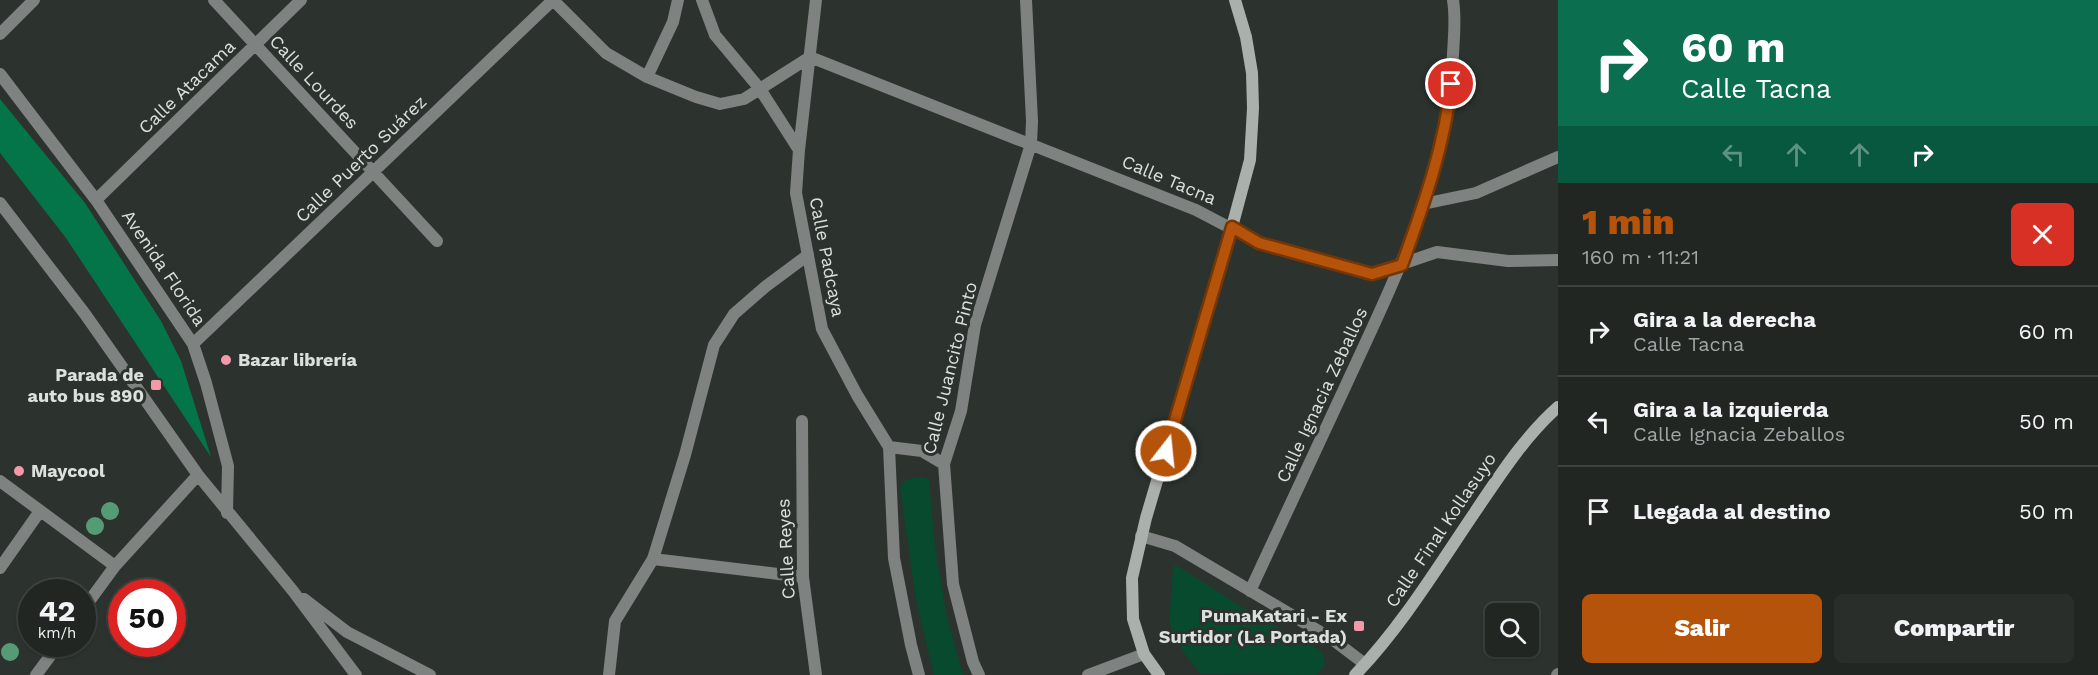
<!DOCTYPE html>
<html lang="es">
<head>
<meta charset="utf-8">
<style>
	body { margin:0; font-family:"Work Sans",sans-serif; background:#292e2b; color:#f1f3f6; height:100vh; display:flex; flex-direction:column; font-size:22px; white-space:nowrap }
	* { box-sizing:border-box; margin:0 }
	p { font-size:20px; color:#a2a5a6 }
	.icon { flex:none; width:33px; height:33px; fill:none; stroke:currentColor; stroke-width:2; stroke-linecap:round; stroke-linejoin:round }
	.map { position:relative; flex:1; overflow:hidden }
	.drawer { display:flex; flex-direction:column; background:#212623; width:540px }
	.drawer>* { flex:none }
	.top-card { background:#0b6e4f; color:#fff; overflow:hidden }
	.fabs { position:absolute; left:1485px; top:603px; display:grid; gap:12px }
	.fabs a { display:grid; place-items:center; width:54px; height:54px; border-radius:9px; background:#212623; box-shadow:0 2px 4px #0004,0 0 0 2px #3e4341; font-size:30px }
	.speed { position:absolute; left:18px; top:579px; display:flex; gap:12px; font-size:30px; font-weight:700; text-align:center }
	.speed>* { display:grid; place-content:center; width:78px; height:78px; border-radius:50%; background:#212623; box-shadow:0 2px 4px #0004,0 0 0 2px #3e4341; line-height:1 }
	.speed small { font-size:15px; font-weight:400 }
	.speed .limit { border:9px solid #d22; background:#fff; color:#111 }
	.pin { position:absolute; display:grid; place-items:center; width:51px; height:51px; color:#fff; margin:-26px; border:3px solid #fff; border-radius:50%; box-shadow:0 2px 6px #0007 }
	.me { position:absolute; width:66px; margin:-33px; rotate:16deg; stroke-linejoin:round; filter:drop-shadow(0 0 4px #0008) }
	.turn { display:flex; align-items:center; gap:21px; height:126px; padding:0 24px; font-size:27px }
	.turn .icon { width:78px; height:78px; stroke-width:2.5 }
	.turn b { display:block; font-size:42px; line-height:51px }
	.lanes { display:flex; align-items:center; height:57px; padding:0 24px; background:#0003; justify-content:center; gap:30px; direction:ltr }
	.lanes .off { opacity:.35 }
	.round { display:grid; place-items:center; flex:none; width:63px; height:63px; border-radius:9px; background:#292e2b }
	.overview { display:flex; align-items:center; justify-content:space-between; height:102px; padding:0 24px }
	h1 { font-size:36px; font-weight:800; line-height:45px; color:#b45309 }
	.action { display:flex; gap:12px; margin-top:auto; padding:12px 24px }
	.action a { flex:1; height:69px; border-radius:9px; background:#b45309; color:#fff; font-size:24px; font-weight:800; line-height:69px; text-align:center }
	.action a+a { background:#292e2b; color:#f1f3f6 }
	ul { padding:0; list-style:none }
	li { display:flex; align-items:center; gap:18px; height:90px; padding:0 24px; border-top:2px solid #3e4341 }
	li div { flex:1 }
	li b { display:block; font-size:22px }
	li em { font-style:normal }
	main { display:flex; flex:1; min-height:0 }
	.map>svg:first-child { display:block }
	.green { fill:#074a2d }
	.forest { fill:#047548 }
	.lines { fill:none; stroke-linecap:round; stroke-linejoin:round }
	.lane { stroke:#7e8280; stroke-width:12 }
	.street { stroke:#7e8280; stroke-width:12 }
	.secondary { stroke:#aab0ac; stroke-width:12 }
	.tree { fill:#559c76 }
	.route-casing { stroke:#753606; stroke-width:15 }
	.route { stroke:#b45309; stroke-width:10 }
	.poi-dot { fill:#f39aaa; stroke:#2c332f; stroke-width:2 }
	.labels { text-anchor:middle; stroke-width:6; stroke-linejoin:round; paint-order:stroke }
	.street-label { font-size:18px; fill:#dce0de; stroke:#2c332f }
	.poi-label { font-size:18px; font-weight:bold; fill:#dce0de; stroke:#2c332f; text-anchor:start }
</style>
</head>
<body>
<main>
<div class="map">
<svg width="1558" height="675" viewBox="0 0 1558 675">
	<rect width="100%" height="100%" fill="#2c332f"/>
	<path class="green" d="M 918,477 L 925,477 L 929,480 L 935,545 L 946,613 L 963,675 L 934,675 L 916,600 L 900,488 L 906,480 Z
		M 1176,565 L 1239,605 L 1320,650 L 1324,657 L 1325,665 L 1317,675 L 1201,674 L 1184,653 L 1169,623 L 1173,567 Z"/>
	<path class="forest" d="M 0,99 L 85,203 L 161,321 L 181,361 L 211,457 L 66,238 L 0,153 Z"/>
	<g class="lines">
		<path class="lane" d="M 609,675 L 615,621 L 653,559 L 685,455 L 714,345 L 734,314 L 765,287 L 808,255"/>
		<path class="street" d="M 214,0 L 437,241
			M 702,0 L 715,35 L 760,89 L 799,150
			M 816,0 L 799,150 L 796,193 L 822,329 L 857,395 L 889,447 L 894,558 L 911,645 L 919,675
			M 0,34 L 34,0
			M 810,57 L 1196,210 L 1259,243 L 1372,274 L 1437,252 L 1508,261 L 1558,260
			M 0,74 L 96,200 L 193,344 L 206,383 L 228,466 L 227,513
			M 647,77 L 673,22 L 678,0
			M 96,200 L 301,0
			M 0,203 L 85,314 L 198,475 L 293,591 L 356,675
			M 1423,204 L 1476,193 L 1558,157
			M 193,344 L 553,0 L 606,53 L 647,77 L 696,97 L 720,104 L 744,99 L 810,57
			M 802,421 L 803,577 L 816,675
			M 889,447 L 922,451 L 944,464
			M 0,481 L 115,566
			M 1141,536 L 1175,546 L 1332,639 L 1365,664
			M 653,559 L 803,577
			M 0,568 L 40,511
			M 1250,591 C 1282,523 1314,454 1346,385 C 1395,279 1448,173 1453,54 C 1454,36 1456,18 1453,0
			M 304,599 L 347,632 L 430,675
			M 82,611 L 115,566 L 198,475
			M 36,675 L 59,644
			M 979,675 L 973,662 L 953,584 L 944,464 L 961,411 L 975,325 L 1031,144 L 1032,121 L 1026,0
			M 1088,675 L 1144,654
			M 1557,675 L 1558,674"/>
		<path class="secondary" d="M 1159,675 L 1144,654 L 1133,619 L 1132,578 L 1146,518 L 1232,227 L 1250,160 L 1253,108 L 1252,73 L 1246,37 L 1235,0
			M 1355,675 C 1402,626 1437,568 1475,512 C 1500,475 1525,436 1558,407"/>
	</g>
	<g class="tree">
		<circle cx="110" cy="511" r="9"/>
		<circle cx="95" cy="526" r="9"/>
		<circle cx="10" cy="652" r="9"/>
	</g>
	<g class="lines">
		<defs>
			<path id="route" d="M 1166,451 L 1232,227 L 1259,243 L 1372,274 L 1402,265 C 1423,206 1445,146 1451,84"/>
		</defs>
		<use href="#route" class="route-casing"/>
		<use href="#route" class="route"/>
	</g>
	<g class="poi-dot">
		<circle cx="226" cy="360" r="6"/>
		<rect x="150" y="379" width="12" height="12" rx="3"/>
		<circle cx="19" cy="471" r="6"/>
		<rect x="1353" y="620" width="12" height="12" rx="3"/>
	</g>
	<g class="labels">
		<g class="street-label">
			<text transform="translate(314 82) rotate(47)" y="6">Calle Lourdes</text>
			<text transform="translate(187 87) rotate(-44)" y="6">Calle Atacama</text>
			<text transform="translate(361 159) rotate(-44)" y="6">Calle Puerto Suárez</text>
			<text transform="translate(1169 180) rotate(23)" y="6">Calle Tacna</text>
			<text transform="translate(827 257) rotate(79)" y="6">Calle Padcaya</text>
			<text transform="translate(164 268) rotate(56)" y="6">Avenida Florida</text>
			<text transform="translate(950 368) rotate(-76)" y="6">Calle Juancito Pinto</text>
			<text transform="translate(1322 395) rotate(-65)" y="6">Calle Ignacia Zeballos</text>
			<text transform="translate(1441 530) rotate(-56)" y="6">Calle Final Kollasuyo</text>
			<text transform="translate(786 549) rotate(-93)" y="6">Calle Reyes</text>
		</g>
		<g class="poi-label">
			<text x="238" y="366">Bazar librería</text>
			<text x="144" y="381" text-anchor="end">Parada de<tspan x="144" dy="21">auto bus 890</tspan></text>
			<text x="31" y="477">Maycool</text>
			<text x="1347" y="622" text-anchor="end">PumaKatari - Ex<tspan x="1347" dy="21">Surtidor (La Portada)</tspan></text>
		</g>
	</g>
</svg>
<div class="fabs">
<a><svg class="icon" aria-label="search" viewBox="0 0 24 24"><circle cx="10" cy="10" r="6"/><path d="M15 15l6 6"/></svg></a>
</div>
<div class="speed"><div>42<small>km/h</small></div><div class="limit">50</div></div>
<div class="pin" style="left:1451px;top:84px;background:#d93025"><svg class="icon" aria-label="arrive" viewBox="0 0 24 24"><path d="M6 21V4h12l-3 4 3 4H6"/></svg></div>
<svg class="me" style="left:1166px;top:451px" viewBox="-20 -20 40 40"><circle r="17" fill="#b45309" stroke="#fff" stroke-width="3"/><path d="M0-11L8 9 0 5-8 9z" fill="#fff"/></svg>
</div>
<section class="drawer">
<div class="top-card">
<div class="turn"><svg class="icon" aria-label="right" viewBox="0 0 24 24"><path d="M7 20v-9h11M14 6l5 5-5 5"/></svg><div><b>60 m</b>Calle Tacna</div></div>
<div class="lanes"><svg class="icon off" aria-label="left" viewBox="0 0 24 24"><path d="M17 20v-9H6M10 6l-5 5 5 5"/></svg><svg class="icon off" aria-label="ahead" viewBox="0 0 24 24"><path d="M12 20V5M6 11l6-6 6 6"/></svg><svg class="icon off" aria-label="ahead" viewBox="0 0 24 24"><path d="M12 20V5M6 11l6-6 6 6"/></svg><svg class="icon" aria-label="right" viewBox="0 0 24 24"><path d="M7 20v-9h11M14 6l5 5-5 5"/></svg></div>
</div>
<div class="overview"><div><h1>1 min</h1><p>160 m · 11:21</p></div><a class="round" style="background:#d93025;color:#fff"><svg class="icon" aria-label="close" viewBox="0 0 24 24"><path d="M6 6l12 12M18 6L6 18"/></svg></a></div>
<ul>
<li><svg class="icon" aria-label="right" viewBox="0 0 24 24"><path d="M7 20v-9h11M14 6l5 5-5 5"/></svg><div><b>Gira a la derecha</b><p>Calle Tacna</p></div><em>60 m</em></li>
<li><svg class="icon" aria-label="left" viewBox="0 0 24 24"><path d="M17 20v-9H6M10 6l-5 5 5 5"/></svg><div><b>Gira a la izquierda</b><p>Calle Ignacia Zeballos</p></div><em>50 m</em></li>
<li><svg class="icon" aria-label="arrive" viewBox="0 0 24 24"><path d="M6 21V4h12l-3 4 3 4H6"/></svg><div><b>Llegada al destino</b></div><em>50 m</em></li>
</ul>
<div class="action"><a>Salir</a><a>Compartir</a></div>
</section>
</main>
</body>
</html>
